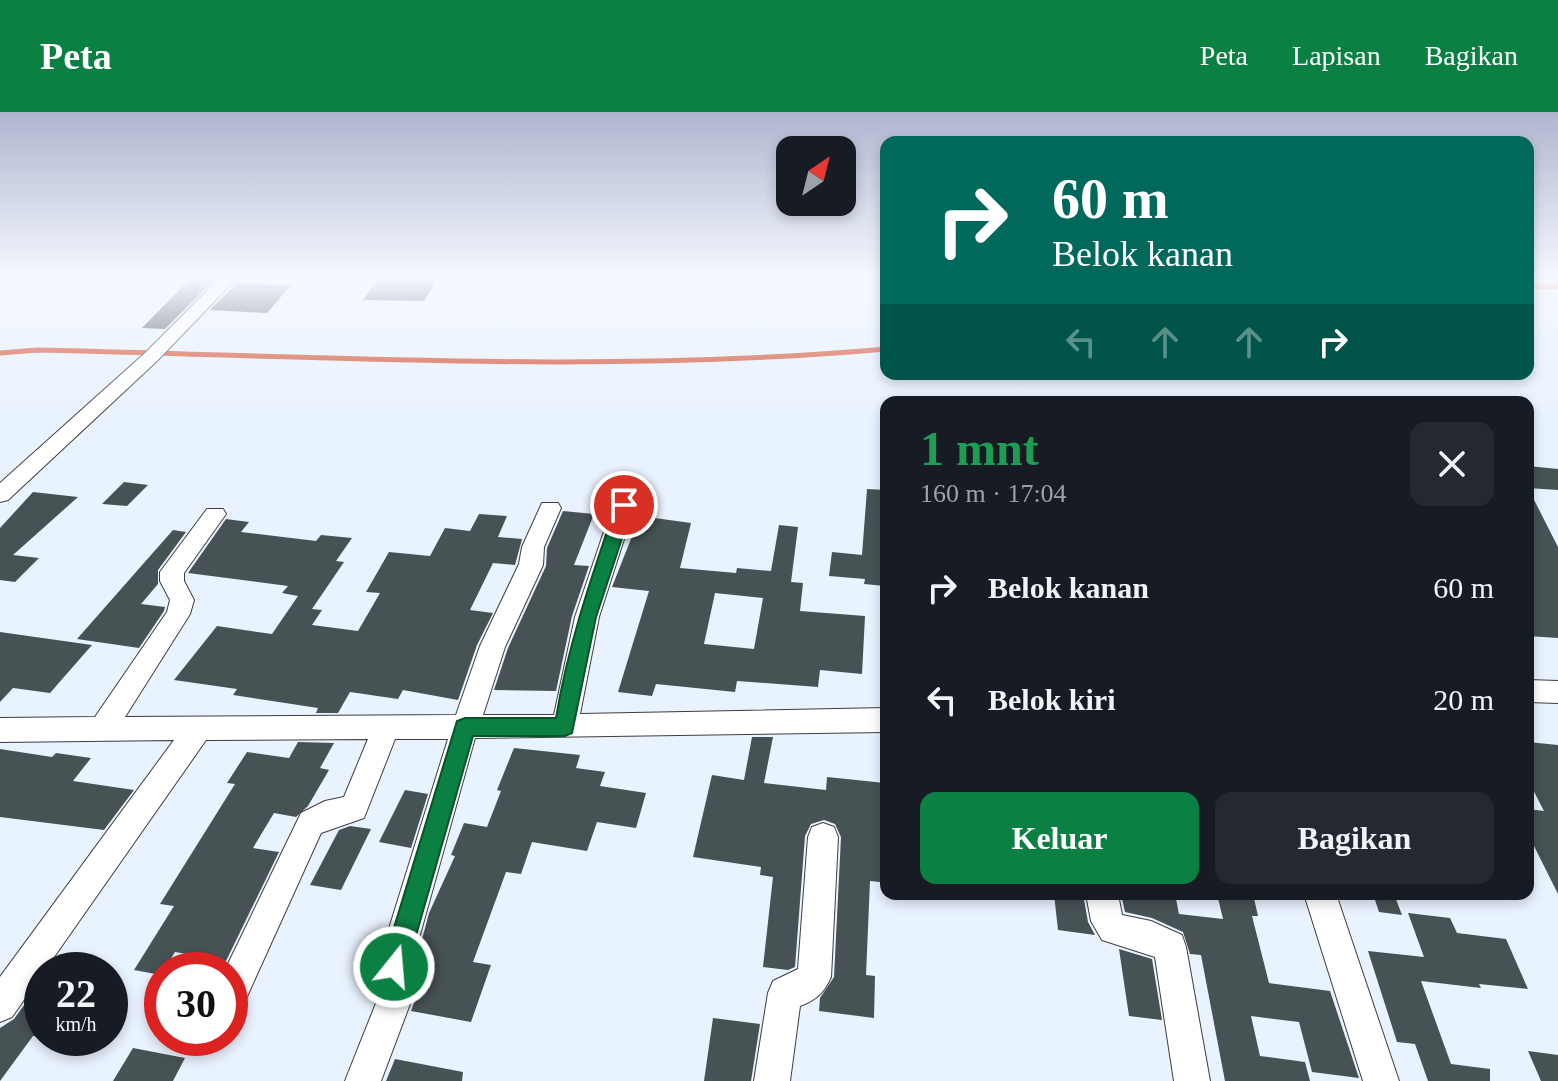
<!DOCTYPE html>
<html lang="id">
<head>
<meta charset="utf-8">
<style>
	body { margin:0; font-family:"Times New Roman",serif; background:#242831; color:#f1f3f6; height:100vh; display:flex; flex-direction:column; font-size:30px; white-space:nowrap }
	* { box-sizing:border-box; margin:0 }
	p { font-size:26px; color:#9ea1a6 }
	.icon { flex:none; width:44px; height:44px; fill:none; stroke:currentColor; stroke-width:2; stroke-linecap:round; stroke-linejoin:round }
	.map { position:relative; flex:1; overflow:hidden }
	.panel { position:absolute; left:880px; top:284px; width:654px; height:504px; display:flex; flex-direction:column; background:#171b24; border-radius:16px; box-shadow:0 4px 12px #0003 }
	.panel>* { flex:none }
	.guide { position:absolute; left:880px; top:24px; width:654px; height:244px; border-radius:16px; box-shadow:0 4px 12px #0003; background:#00695c; color:#fff; overflow:hidden }
	.needle { width:52px; rotate:35deg }
	.controls { position:absolute; left:776px; top:24px; display:grid; gap:16px }
	.controls a { display:grid; place-items:center; width:80px; height:80px; border-radius:16px; background:#171b24; box-shadow:0 4px 12px #0003; font-size:40px }
	.speed { position:absolute; left:24px; top:840px; display:flex; gap:16px; font-size:40px; font-weight:700; text-align:center }
	.speed>* { display:grid; place-content:center; width:104px; height:104px; border-radius:50%; background:#171b24; box-shadow:0 4px 12px #0003; line-height:1 }
	.speed small { font-size:20px; font-weight:400 }
	.speed .limit { border:12px solid #d22; background:#fff; color:#111 }
	.pin { position:absolute; display:grid; place-items:center; width:68px; height:68px; color:#fff; margin:-34px; border:4px solid #fff; border-radius:50%; box-shadow:0 2px 8px #0007 }
	.me { position:absolute; width:88px; margin:-44px; rotate:17deg; stroke-linejoin:round; filter:drop-shadow(0 0 6px #0008) }
	.turn { display:flex; align-items:center; gap:28px; height:168px; padding:0 40px; font-size:36px }
	.turn .icon { width:104px; height:104px; stroke-width:2.5 }
	.turn b { display:block; font-size:56px; line-height:68px }
	.lanes { display:flex; align-items:center; height:76px; padding:0 40px; background:#0003; justify-content:center; gap:40px; direction:ltr }
	.lanes .off { opacity:.35 }
	.round { display:grid; place-items:center; flex:none; width:84px; height:84px; border-radius:16px; background:#242831 }
	.head { display:flex; align-items:center; justify-content:space-between; height:136px; padding:0 40px }
	h1 { font-size:48px; font-weight:800; line-height:60px; color:#1e9e55 }
	.button { display:flex; gap:16px; margin-top:auto; padding:16px 40px }
	.button a { flex:1; height:92px; border-radius:16px; background:#0b8043; color:#fff; font-size:32px; font-weight:800; line-height:92px; text-align:center }
	.button a+a { background:#242831; color:#f1f3f6 }
	ul { padding:0; list-style:none }
	li { display:flex; align-items:center; gap:24px; height:112px; padding:0 40px }
	li div { flex:1 }
	li b { display:block; font-size:30px }
	li em { font-style:normal }
	header { display:flex; align-items:center; gap:48px; box-sizing:border-box; height:112px; padding:0 40px; background:#0b8043; color:#fff }
	header strong { font-size:38px }
	nav { display:flex; gap:44px; margin-inline-start:auto; font-size:28px }
	.map>svg:first-child { display:block }
	.lines { fill:none; stroke-linecap:round; stroke-linejoin:round }
	.stream { stroke:#d54c2d; stroke-width:5 }
	.building { fill:#475254; fill-rule:evenodd }
	.street-casing { stroke:#3e3e3e; stroke-width:2 }
	.street { fill:#fff; fill-rule:evenodd }
	.route { fill:#0b8043; stroke:#07532c; stroke-width:2 }
</style>
</head>
<body>
<header>
<strong>Peta</strong>
<nav><a>Peta</a><a>Lapisan</a><a>Bagikan</a></nav>
</header>
<div class="map">
<svg width="1558" height="969" viewBox="0 0 1558 969">
	<rect width="100%" height="100%" fill="#e9f2ff"/>
	<g class="lines">
		<path class="stream" d="M 1528,175 L 1558,175
			M 0,241 L 37,238 C 320,244 604,262 886,237"/>
	</g>
	<path class="building" d="M 189,168 L 214,168 L 165,217 L 142,216 Z
		M 377,168 L 434,168 L 432,170 L 436,170 L 424,189 L 363,188 Z
		M 237,171 L 291,173 L 267,201 L 210,198 Z
		M 1528,354 L 1558,357 L 1558,378 L 1528,376 L 1558,435 L 1558,526 L 1528,524 Z
		M 124,370 L 148,373 L 127,394 L 102,392 Z
		M 867,377 L 886,378 L 886,474 L 864,472 L 865,467 L 829,464 L 832,440 L 862,443 Z
		M 33,380 L 78,385 L 13,443 L 39,446 L 15,470 L 0,468 L 0,416 Z
		M 563,399 L 594,402 L 574,453 L 589,454 L 572,504 L 556,579 L 494,578 L 508,536 L 546,454 L 547,436 Z
		M 479,402 L 507,404 L 498,425 L 522,427 L 515,453 L 493,451 L 470,498 L 493,501 L 477,533 L 458,588 L 403,578 L 398,587 L 350,580 L 338,601 L 316,601 L 318,596 L 233,583 L 237,577 L 174,568 L 217,514 L 272,522 L 298,484 L 282,481 L 288,474 L 188,461 L 226,407 L 249,410 L 241,420 L 316,429 L 321,423 L 352,426 L 336,449 L 344,450 L 312,497 L 322,498 L 312,513 L 358,519 L 380,481 L 366,480 L 389,440 L 430,444 L 445,416 L 470,419 Z
		M 640,404 L 691,411 L 680,456 L 736,461 L 737,456 L 771,459 L 779,413 L 798,415 L 791,470 L 803,471 L 800,499 L 865,504 L 862,562 L 820,558 L 818,575 L 737,569 L 735,580 L 656,572 L 652,584 L 618,580 L 649,479 L 612,475 ZM 715,481 L 763,486 L 754,537 L 704,532 Z
		M 173,418 L 186,420 L 158,458 L 158,472 L 141,492 L 165,495 L 164,499 L 139,536 L 77,527 Z
		M 0,520 L 92,533 L 50,581 L 13,576 L 0,590 Z
		M 752,625 L 773,625 L 764,671 L 826,678 L 827,665 L 885,671 L 880,770 L 870,769 L 866,863 L 875,864 L 874,906 L 819,899 L 820,886 L 834,865 L 841,725 L 835,712 L 824,708 L 811,712 L 805,724 L 795,855 L 788,858 L 763,855 L 773,765 L 760,763 L 761,755 L 693,745 L 712,663 L 744,668 Z
		M 298,630 L 334,631 L 320,656 L 329,658 L 308,694 L 296,705 L 274,701 L 253,736 L 279,740 L 226,849 L 175,840 L 161,863 L 134,858 L 174,794 L 160,792 L 235,672 L 227,671 L 247,640 L 289,646 Z
		M 1528,630 L 1558,633 L 1558,782 L 1528,722 L 1528,697 L 1544,699 L 1528,668 Z
		M 514,636 L 580,643 L 576,656 L 605,660 L 600,674 L 646,681 L 636,716 L 597,710 L 587,739 L 532,730 L 521,762 L 506,760 L 473,850 L 491,853 L 471,910 L 411,899 L 419,877 L 415,858 L 424,835 L 420,835 L 429,801 L 455,744 L 451,743 L 464,711 L 487,715 L 501,679 L 497,678 Z
		M 0,637 L 52,645 L 56,641 L 91,646 L 73,669 L 134,678 L 104,718 L 0,705 Z
		M 405,678 L 428,682 L 411,736 L 379,730 Z
		M 350,714 L 371,717 L 341,778 L 310,773 L 339,718 Z
		M 1054,782 L 1083,782 L 1088,810 L 1095,823 L 1058,818 Z
		M 1121,782 L 1175,782 L 1179,802 L 1223,807 L 1217,782 L 1253,782 L 1258,804 L 1252,804 L 1269,871 L 1330,879 L 1359,966 L 1312,960 L 1299,910 L 1251,904 L 1260,944 L 1305,950 L 1310,969 L 1225,969 L 1201,843 L 1190,842 L 1183,820 L 1152,806 L 1125,800 Z
		M 1373,782 L 1394,782 L 1402,803 L 1379,800 Z
		M 1408,801 L 1450,806 L 1457,821 L 1506,827 L 1528,877 L 1479,872 L 1481,876 L 1421,869 L 1451,952 L 1490,957 L 1490,969 L 1428,969 L 1415,932 L 1397,930 L 1368,839 L 1424,845 Z
		M 1119,837 L 1152,847 L 1162,908 L 1129,904 Z
		M 27,889 L 42,892 L 42,925 L 33,924 L 0,969 L 0,916 L 14,907 Z
		M 713,906 L 760,912 L 751,969 L 704,969 Z
		M 133,936 L 185,946 L 173,969 L 113,969 Z
		M 1528,939 L 1558,943 L 1558,969 L 1541,969 Z
		M 395,947 L 463,960 L 462,969 L 386,969 Z"/>
	<g class="lines">
		<defs>
			<path id="street" d="M 218,168 L 235,168 L 157,249 L 8,388 L 0,390 L 0,371 L 145,241 Z
				M 624,386 L 632,388 L 635,393 L 599,505 L 580,602 L 886,596 L 886,620 L 475,626 L 411,855 L 416,876 L 381,969 L 345,969 L 382,876 L 377,855 L 448,627 L 395,627 L 364,706 L 321,721 L 245,889 L 233,894 L 230,893 L 230,858 L 225,858 L 301,701 L 325,689 L 344,685 L 368,627 L 206,628 L 12,905 L 0,910 L 0,865 L 174,628 L 0,630 L 0,606 L 95,605 L 167,500 L 170,488 L 160,469 L 160,460 L 207,397 L 223,397 L 226,402 L 184,461 L 184,469 L 194,488 L 190,502 L 125,605 L 456,603 L 480,534 L 519,452 L 522,435 L 542,391 L 558,391 L 561,396 L 544,435 L 543,453 L 505,535 L 483,603 L 554,603 L 575,505 L 613,393 L 616,388 Z
				M 1528,568 L 1558,569 L 1558,591 L 1528,590 Z
				M 823,711 L 834,715 L 838,725 L 831,865 C 824,881 816,888 800,894 L 790,969 L 754,969 L 768,881 L 773,869 L 798,857 L 808,725 L 812,715 Z
				M 1086,782 L 1118,782 L 1122,803 L 1151,809 L 1182,823 L 1186,835 L 1210,969 L 1174,969 L 1155,845 L 1102,828 L 1091,809 Z
				M 1304,782 L 1336,782 L 1399,969 L 1363,969 Z"/>
		</defs>
		<use href="#street" class="street-casing"/>
		<use href="#street" class="street"/>
	</g>
	<linearGradient id="sky" x2="0" y2="1"><stop stop-color="#afb5cf"/><stop offset="0.55" stop-color="#f5f9ff"/><stop offset="1" stop-color="#f5f9ff" stop-opacity="0"/></linearGradient>
	<rect width="1558" height="303" fill="url(#sky)"/>
	<path class="route" d="M 624,387 L 633,393 L 596,505 L 572,621 L 565,624 L 473,624 L 407,855 L 403,864 L 394,867 L 385,864 L 382,855 L 457,609 L 465,606 L 556,606 C 568,532 592,464 616,393 Z"/>
</svg>
<div class="controls">
<a><svg class="needle" viewBox="-14 -14 28 28"><path d="M0-13l5 13h-10z" fill="#e53935"/><path d="M0 13l5-13h-10z" fill="#9ea1a6"/></svg></a>
</div>
<div class="speed"><div>22<small>km/h</small></div><div class="limit">30</div></div>
<div class="pin" style="left:624px;top:393px;background:#d93025"><svg class="icon" aria-label="arrive" viewBox="0 0 24 24"><path d="M6 21V4h12l-3 4 3 4H6"/></svg></div>
<svg class="me" style="left:394px;top:855px" viewBox="-20 -20 40 40"><circle r="17" fill="#0b8043" stroke="#fff" stroke-width="3"/><path d="M0-11L8 9 0 5-8 9z" fill="#fff"/></svg>
<div class="guide">
<div class="turn"><svg class="icon" aria-label="right" viewBox="0 0 24 24"><path d="M7 20v-9h11M14 6l5 5-5 5"/></svg><div><b>60 m</b>Belok kanan</div></div>
<div class="lanes"><svg class="icon off" aria-label="left" viewBox="0 0 24 24"><path d="M17 20v-9H6M10 6l-5 5 5 5"/></svg><svg class="icon off" aria-label="ahead" viewBox="0 0 24 24"><path d="M12 20V5M6 11l6-6 6 6"/></svg><svg class="icon off" aria-label="ahead" viewBox="0 0 24 24"><path d="M12 20V5M6 11l6-6 6 6"/></svg><svg class="icon" aria-label="right" viewBox="0 0 24 24"><path d="M7 20v-9h11M14 6l5 5-5 5"/></svg></div>
</div>
<section class="panel">
<div class="head"><div><h1>1 mnt</h1><p>160 m · 17:04</p></div><a class="round"><svg class="icon" aria-label="close" viewBox="0 0 24 24"><path d="M6 6l12 12M18 6L6 18"/></svg></a></div>
<ul>
<li><svg class="icon" aria-label="right" viewBox="0 0 24 24"><path d="M7 20v-9h11M14 6l5 5-5 5"/></svg><div><b>Belok kanan</b></div><em>60 m</em></li>
<li><svg class="icon" aria-label="left" viewBox="0 0 24 24"><path d="M17 20v-9H6M10 6l-5 5 5 5"/></svg><div><b>Belok kiri</b></div><em>20 m</em></li>
</ul>
<div class="button"><a>Keluar</a><a>Bagikan</a></div>
</section>
</div>
</body>
</html>
